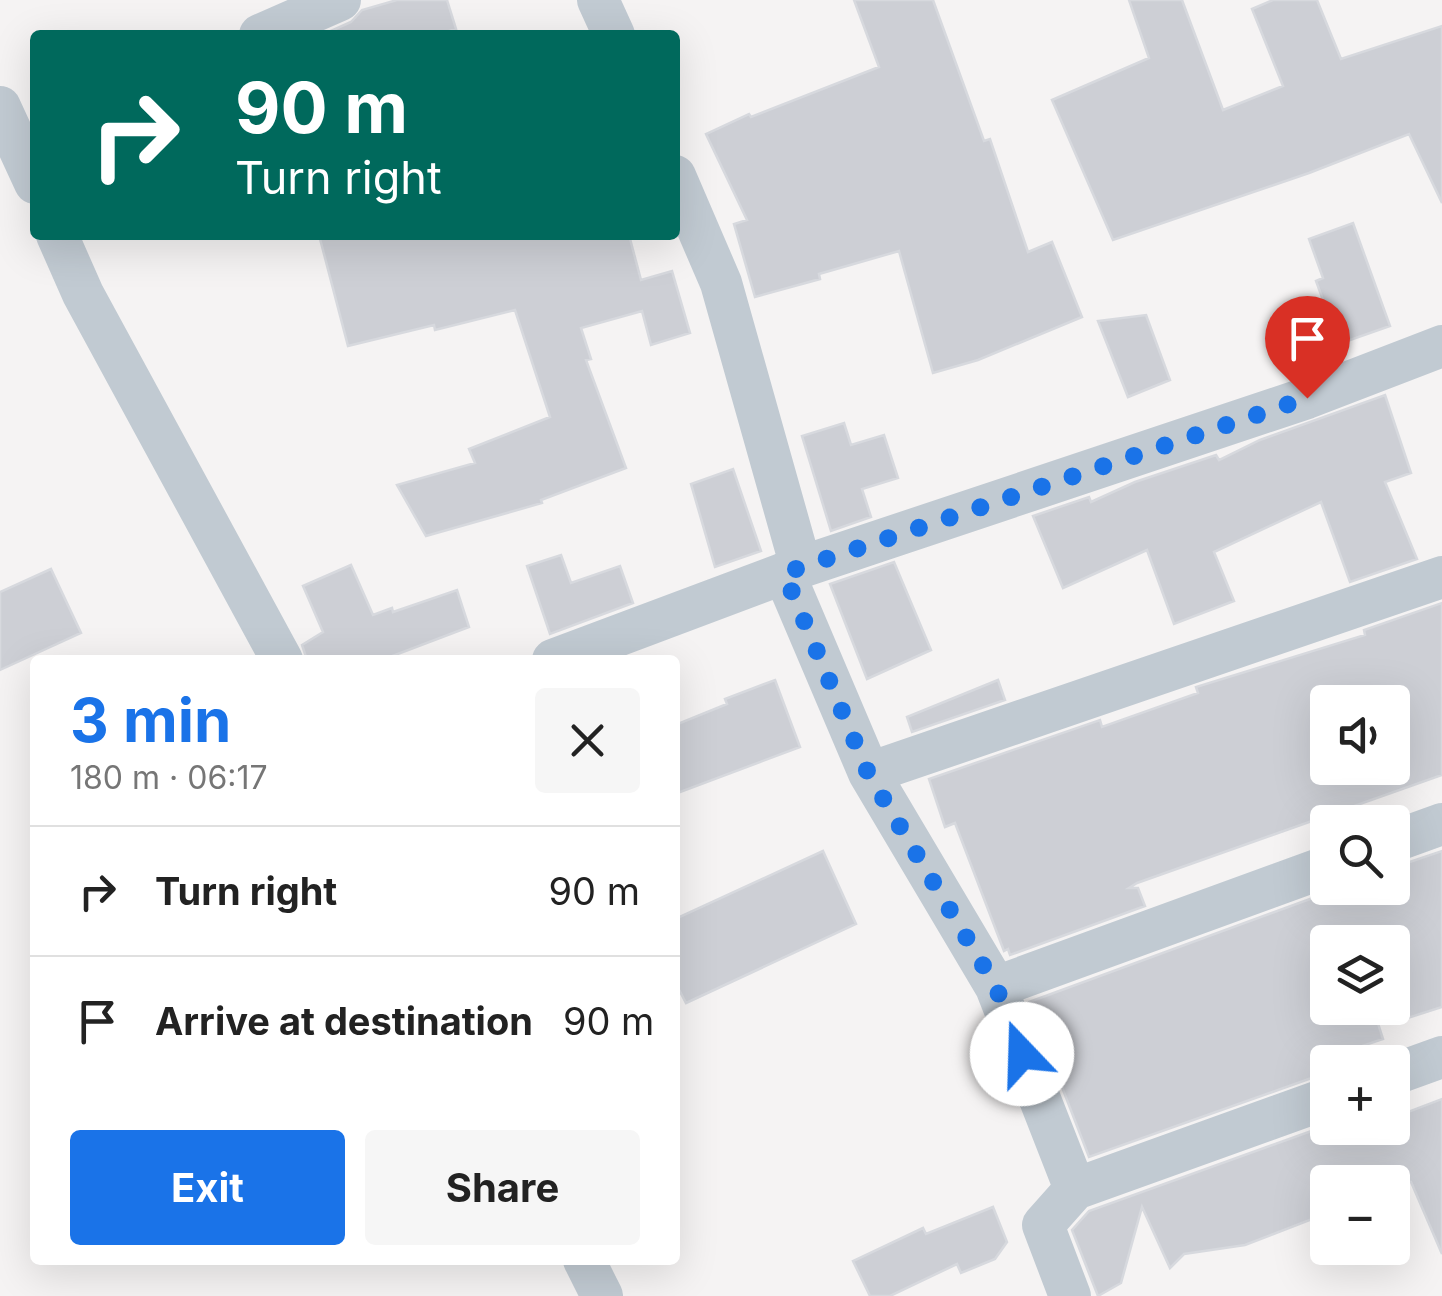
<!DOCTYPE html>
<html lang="en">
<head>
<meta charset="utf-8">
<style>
	body { margin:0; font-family:Inter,sans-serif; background:#f6f6f6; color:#222; height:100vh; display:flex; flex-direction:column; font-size:38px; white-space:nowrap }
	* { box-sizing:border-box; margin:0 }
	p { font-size:32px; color:#767676 }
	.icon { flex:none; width:55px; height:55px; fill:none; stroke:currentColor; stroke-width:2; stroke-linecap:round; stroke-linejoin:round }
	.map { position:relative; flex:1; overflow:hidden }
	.panel { position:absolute; left:30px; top:655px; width:650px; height:610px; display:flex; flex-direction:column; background:#fff; border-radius:10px; box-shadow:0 10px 40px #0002 }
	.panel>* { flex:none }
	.top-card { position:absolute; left:30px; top:30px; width:650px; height:210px; border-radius:10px; box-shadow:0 10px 40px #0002; background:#00695c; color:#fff; overflow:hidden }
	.controls { position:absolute; left:1310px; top:685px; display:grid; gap:20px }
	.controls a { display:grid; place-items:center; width:100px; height:100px; border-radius:10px; background:#fff; box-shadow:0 10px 40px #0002; font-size:50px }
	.pin { position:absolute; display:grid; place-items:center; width:85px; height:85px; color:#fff; margin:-102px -42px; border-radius:50% 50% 50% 0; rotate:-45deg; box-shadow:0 0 10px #0007 }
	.pin .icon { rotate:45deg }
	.me { position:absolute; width:110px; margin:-55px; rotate:339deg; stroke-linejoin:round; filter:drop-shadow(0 0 8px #0008) }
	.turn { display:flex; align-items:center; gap:35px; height:210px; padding:0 40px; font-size:45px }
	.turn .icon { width:130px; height:130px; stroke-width:2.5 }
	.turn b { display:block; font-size:70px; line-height:85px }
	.round { display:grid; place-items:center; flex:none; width:105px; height:105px; border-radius:10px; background:#f6f6f6 }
	.overview { display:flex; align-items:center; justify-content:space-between; height:170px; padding:0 40px }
	h1 { font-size:60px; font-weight:700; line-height:75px; color:#1a73e8 }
	.button { display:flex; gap:20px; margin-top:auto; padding:20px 40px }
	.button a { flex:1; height:115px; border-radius:10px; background:#1a73e8; color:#fff; font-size:40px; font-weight:700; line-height:115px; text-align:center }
	.button a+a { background:#f6f6f6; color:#222 }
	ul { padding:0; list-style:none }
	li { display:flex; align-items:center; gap:30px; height:130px; padding:0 40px; border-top:2px solid #e0e0e0 }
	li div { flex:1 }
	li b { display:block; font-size:38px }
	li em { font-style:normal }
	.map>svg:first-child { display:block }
	.building { fill:#cdcfd5; stroke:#d7d9de; stroke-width:2.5; fill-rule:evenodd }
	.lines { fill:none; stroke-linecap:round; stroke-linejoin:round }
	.minor { stroke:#c1cad2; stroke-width:42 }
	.route { stroke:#1a73e8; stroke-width:18; stroke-dasharray:0 32.4 }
</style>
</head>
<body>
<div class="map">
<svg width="1442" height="1296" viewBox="0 0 1442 1296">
	<rect width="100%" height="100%" fill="#f5f3f3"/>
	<path class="building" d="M 397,0 L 447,0 L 456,29 L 436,35 L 322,35 L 351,22 L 362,10 Z
		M 854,0 L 933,0 L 984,141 L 990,139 L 1028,252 L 1052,242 L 1082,317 L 978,360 L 933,373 L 899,251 L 819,274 L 820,279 L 755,297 L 734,224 L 747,220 L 706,134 L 749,114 L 751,117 L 879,67 Z
		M 1129,0 L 1182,0 L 1223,110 L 1283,86 L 1252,9 L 1273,0 L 1317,0 L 1341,59 L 1442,26 L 1442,203 L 1409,134 L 1309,173 L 1113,240 L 1052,100 L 1149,58 Z
		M 1353,223 L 1390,326 L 1339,344 L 1316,281 L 1323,278 L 1309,239 Z
		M 319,235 L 629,235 L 641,280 L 672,271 L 690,333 L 651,345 L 642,311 L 581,328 L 591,359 L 586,360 L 626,468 L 541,500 L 542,503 L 426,536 L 397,485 L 475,463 L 469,449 L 550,417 L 515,310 L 435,330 L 434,325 L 348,346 Z
		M 1146,315 L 1170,380 L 1128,397 L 1098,321 Z
		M 1385,395 L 1411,473 L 1385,482 L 1417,559 L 1350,582 L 1321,502 L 1214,552 L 1234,601 L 1174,624 L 1147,550 L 1063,588 L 1033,516 L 1089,497 L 1091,502 L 1135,482 L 1216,455 L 1219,460 L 1260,440 Z
		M 844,423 L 851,445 L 884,435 L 898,478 L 862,489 L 871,517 L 831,531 L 802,436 Z
		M 733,469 L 761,551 L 715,567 L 691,484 Z
		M 561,555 L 571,583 L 620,566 L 633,603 L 550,634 L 527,566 Z
		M 894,562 L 931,650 L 867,679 L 830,584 Z
		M 351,565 L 373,615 L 392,608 L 393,612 L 457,590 L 469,627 L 382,660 L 307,660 L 302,645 L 323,632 L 303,586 Z
		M 51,569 L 81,633 L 0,670 L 0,592 Z
		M 1442,603 L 1442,775 L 1137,883 L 1129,888 L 1138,888 L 1145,906 L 1010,955 L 1008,949 L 1004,951 L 955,823 L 945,827 L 929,779 L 1100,720 L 1102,727 L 1198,693 L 1196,687 L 1365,635 L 1364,630 ZM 1328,702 L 1392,702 L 1392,768 L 1328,768 Z
		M 775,680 L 800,747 L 675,794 L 675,725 L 727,704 L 725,699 Z
		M 998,680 L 1005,700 L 912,732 L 907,717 Z
		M 823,851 L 856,924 L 686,1003 L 675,982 L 675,919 Z
		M 1442,851 L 1442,1007 L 1392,1023 L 1392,942 L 1328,942 L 1328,1008 L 1373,1008 L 1383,1039 L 1318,1061 L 1323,1074 L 1089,1157 L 1029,1002 L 1340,888 L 1392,888 L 1392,868 Z
		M 1442,1099 L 1442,1254 L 1411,1182 L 1328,1182 L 1328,1213 L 1245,1245 L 1184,1254 L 1170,1268 L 1142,1207 L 1121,1283 L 1098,1296 L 1072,1230 L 1089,1211 L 1328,1125 L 1328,1128 L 1392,1128 L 1392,1118 Z
		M 993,1207 L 1007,1242 L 995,1259 L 961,1273 L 957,1264 L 890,1296 L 870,1296 L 853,1261 L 923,1228 L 926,1234 Z"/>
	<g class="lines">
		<path class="minor" d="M 598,0 L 614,35
			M 260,35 L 340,0
			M 0,107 L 35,183
			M 675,176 L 721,283 L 801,567
			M 57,235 L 83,294 L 282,660
			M 784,573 L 869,773 L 996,987 L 1075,1189 L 1328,1098
			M 553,660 L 801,567 L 1307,398 L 1442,346
			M 869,773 L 1442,577
			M 1392,842 L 1442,824
			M 996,987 L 1328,866
			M 1392,1075 L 1442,1057
			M 584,1260 L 602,1296
			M 1070,1296 L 1043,1225 L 1075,1189"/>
	</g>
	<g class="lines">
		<path class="route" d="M 1022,1054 L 996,987 L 868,773 L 784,573 L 1307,398"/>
	</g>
</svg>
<div class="controls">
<a><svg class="icon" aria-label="sound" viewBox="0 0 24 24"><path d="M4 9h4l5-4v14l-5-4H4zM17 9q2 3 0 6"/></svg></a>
<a><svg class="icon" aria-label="search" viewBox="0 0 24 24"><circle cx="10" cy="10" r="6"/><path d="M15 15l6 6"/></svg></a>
<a><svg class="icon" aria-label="layers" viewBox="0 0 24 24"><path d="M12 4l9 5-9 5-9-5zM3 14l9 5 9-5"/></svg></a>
<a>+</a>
<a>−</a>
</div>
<div class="pin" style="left:1307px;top:398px;background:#d93025"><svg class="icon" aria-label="arrive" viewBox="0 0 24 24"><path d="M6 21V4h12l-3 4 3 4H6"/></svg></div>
<svg class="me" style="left:1022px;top:1054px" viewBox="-20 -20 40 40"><circle r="19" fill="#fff"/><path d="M0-13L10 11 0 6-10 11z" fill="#1a73e8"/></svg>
<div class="top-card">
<div class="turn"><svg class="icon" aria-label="right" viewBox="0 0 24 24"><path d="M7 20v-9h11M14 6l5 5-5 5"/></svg><div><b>90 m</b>Turn right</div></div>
</div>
<section class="panel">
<div class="overview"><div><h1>3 min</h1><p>180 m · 06:17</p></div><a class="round"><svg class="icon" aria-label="close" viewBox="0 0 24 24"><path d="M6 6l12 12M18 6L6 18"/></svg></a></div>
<ul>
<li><svg class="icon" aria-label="right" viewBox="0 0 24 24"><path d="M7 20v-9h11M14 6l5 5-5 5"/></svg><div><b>Turn right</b></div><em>90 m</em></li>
<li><svg class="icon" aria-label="arrive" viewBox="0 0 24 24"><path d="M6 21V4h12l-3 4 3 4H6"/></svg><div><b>Arrive at destination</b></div><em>90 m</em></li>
</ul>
<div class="button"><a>Exit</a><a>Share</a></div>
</section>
</div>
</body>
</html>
